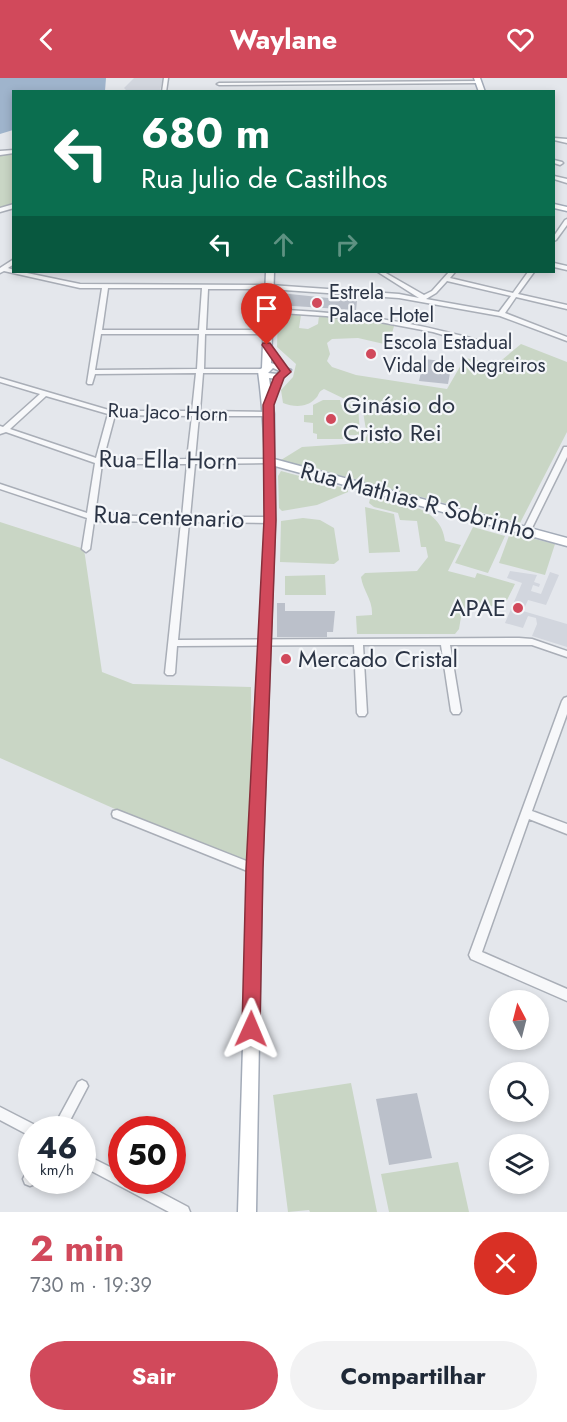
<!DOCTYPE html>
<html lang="pt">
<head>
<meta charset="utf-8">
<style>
	body { margin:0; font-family:Jost,sans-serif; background:#f2f2f3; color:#1f2937; height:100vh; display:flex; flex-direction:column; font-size:22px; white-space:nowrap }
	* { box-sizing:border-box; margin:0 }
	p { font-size:20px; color:#747a83 }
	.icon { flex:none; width:33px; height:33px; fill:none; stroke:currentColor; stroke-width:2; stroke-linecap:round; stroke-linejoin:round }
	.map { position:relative; height:1134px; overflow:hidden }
	.details { display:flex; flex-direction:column; background:#fff; flex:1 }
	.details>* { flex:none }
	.top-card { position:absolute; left:12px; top:12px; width:543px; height:183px; border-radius:0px; box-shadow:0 3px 9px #0003; background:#0b6e4f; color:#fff; overflow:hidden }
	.needle { width:39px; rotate:353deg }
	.tools { position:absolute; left:489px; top:912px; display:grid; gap:12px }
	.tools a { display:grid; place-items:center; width:60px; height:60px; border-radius:50%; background:#fff; box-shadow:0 3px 9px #0003; font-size:30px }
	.speed { position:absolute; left:18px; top:1038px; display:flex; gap:12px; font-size:30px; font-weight:700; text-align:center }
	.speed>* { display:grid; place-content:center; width:78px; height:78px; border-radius:50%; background:#fff; box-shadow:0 3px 9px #0003; line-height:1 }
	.speed small { font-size:15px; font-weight:400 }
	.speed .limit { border:9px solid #d22; background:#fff; color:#111 }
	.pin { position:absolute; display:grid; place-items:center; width:51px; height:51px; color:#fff; margin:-62px -26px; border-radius:50% 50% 50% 0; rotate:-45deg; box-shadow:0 0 6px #0007 }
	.pin .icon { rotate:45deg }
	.me { position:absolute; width:66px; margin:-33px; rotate:1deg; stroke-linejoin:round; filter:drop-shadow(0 0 4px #0008) }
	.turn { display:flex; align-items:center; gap:21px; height:126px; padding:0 30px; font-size:27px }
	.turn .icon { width:78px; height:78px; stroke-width:2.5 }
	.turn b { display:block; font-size:42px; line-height:51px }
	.lanes { display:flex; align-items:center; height:57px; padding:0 30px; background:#0003; justify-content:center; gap:30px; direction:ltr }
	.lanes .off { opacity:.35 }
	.round { display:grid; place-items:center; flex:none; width:63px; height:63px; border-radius:32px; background:#f2f2f3 }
	.summary { display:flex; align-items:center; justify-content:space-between; height:102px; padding:0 30px }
	h1 { font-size:36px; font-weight:700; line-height:45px; color:#d1495b }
	.action { display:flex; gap:12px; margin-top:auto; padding:12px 30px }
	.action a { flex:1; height:69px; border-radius:36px; background:#d1495b; color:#fff; font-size:24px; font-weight:700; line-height:69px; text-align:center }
	.action a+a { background:#f2f2f3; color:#1f2937 }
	header { display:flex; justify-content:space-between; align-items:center; height:78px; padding:0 30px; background:#d1495b; color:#fff; font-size:27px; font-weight:700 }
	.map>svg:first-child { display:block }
	.built { fill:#d2d6de }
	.green { fill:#c9d6c5 }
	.water { fill:#9fb4cc }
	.building { fill:#bbc0ca }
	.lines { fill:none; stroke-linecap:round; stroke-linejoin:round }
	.minor-casing { stroke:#a9aeb7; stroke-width:3 }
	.major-casing { stroke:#a3abb8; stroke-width:3 }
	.minor { fill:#f7f8fa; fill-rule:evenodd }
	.major { fill:#fff; fill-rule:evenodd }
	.route { fill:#d1495b; stroke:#882f3b; stroke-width:1.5 }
	.poi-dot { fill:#d1495b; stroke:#f4f6f9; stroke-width:2 }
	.labels { text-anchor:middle; stroke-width:4.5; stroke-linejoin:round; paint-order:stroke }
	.far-poi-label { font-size:20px; fill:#2b3445; stroke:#f4f6f9; text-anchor:start }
	.far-street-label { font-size:20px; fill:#2b3445; stroke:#f4f6f9 }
	.poi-label { font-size:24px; fill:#2b3445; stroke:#f4f6f9; text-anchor:start }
	.street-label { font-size:24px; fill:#2b3445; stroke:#f4f6f9 }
</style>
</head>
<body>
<header><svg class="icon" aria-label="back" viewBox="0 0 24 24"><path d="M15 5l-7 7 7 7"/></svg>Waylane<svg class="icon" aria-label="heart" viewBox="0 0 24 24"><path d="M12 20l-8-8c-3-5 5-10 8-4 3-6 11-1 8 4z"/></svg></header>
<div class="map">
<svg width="567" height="1134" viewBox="0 0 567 1134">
	<rect width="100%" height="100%" fill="#e4e7ec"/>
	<path class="built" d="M 134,0 L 163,0 L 160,13 L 127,13 L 124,10 Z
		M 510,493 L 537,497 L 534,504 L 540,506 L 539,509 L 533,507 L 531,513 L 541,516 L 550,494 L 559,497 L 546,527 L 528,522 L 523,533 L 567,546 L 567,569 L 532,558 L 537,546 L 536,540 L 528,538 L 523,550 L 505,545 L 522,505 L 507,500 Z"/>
	<path class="green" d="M 13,72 L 13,128 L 0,132 L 0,74 Z
		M 278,236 L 301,237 L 299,250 L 308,251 L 318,246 L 319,238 L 382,244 L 394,248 L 390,263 L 384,266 L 358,260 L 332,261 L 327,265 L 330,276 L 327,283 L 332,289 L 356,297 L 447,311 L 465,280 L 497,286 L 521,266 L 567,284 L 567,354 L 520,445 L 281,382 L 302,369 L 360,365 L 367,358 L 362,328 L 358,327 L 360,357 L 343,357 L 343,361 L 317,361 L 317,356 L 313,355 L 313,345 L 304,344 L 304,337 L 313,337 L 313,327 L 323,322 L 340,322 L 341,327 L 355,326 L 324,311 C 317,314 320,317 315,321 C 306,330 294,329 283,325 L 281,312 L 293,299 L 296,286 L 277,269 Z
		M 281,393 L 348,411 L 348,414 L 317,427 L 282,433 L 279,430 L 278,398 Z
		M 374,419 C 402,426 441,428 445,463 L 461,467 L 448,493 L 475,500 L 477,495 L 515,506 L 504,528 L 470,528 L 462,533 L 459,551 L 455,556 L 357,556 L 356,538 L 372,537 C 373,522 363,513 361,499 L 365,495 L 417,493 L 428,479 L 426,469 L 421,469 L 417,443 L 400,442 L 398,435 L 374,429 L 369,425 L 370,421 Z
		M 365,429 L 394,436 L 400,474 L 369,475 Z
		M 303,440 L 320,442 L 334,450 L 339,482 L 334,486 L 280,484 L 281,443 Z
		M 0,444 L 84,471 L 102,594 L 133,606 L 251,609 L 252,786 L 115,731 L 0,680 Z
		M 473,449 L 505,458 L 488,495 L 455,485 Z
		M 510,455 L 555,466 L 545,497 L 499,485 Z
		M 325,497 L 326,517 L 285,517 L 285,498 Z
		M 351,1005 L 377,1134 L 310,1134 L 309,1132 L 288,1134 L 273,1017 Z
		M 458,1084 L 469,1134 L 389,1134 L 381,1096 Z"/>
	<path class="water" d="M 0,0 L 106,0 L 105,13 L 14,14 L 13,52 L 0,56 Z"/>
	<path class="building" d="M 280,215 L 357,223 L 356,232 L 277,227 Z
		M 424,281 L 452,284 L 448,306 L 419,303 Z
		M 277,525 L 285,525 L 285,533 L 335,533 L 333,554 L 327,554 L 327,559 L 277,559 Z
		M 417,1015 L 432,1080 L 389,1087 L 376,1021 Z"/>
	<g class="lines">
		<defs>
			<path id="minor" d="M 164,0 L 168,0 L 166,14 L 162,14 Z
				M 480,3 L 478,5 L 219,7 L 217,6 L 219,5 Z
				M 554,60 L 567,61 L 567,65 L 554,62 Z
				M 14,72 L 14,75 L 0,77 L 0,73 Z
				M 554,82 L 562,84 L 563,85 L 560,87 L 554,85 Z
				M 554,98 L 567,101 L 567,105 L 554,101 Z
				M 14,126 L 14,130 L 0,134 L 0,130 Z
				M 567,141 L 567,147 L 556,162 L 554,163 L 554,158 L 565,142 Z
				M 14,181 L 14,186 L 8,190 L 14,192 L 14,194 L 22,194 L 80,206 L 270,207 L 399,216 L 419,220 L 378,194 L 384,194 L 424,217 L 432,213 L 449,194 L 455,194 L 450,200 L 513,215 L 528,194 L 534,194 L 518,216 L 567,227 L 567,231 L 516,219 L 505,235 L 567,259 L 567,263 L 500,238 L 399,220 L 270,211 L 208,211 L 206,252 L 266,252 L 269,254 L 266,256 L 205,256 L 204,291 L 263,291 L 266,293 L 263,295 L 203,295 L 200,333 L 269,334 L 273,336 L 269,338 L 199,338 L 195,381 L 269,381 L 273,383 L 269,385 L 195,386 L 190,439 L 270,439 L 274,442 L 270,445 L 189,444 L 178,562 L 519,560 L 532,561 L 567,573 L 567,579 L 532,567 L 450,567 L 461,633 L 459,636 L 453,636 L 451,633 L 441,567 L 363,567 L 367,635 L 365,638 L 359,638 L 357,635 L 354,567 L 177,568 L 175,595 L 173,597 L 167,597 L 165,595 L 181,444 L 94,443 L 90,471 L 86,474 L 82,471 L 87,440 L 0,411 L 0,406 L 87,435 L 95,385 L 6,354 L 0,356 L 0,348 L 3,349 L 40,316 L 0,304 L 0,300 L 112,333 L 192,333 L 196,295 L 95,296 L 92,306 L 88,306 L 87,305 L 102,210 L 80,210 L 4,193 L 0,195 L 0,190 ZM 447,203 L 511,218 L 499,234 L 426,221 L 436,215 ZM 108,210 L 202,210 L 199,252 L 102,252 ZM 101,256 L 199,256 L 197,291 L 95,292 ZM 46,318 L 108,336 L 96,380 L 10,351 ZM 115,337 L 192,338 L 187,381 L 103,382 ZM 102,386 L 187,386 L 182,439 L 95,437 Z
				M 554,185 L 567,188 L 567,192 L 554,189 Z
				M 268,231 C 330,234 390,239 450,255 C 464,258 481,262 493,269 L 490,271 L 433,254 L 380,244 L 326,238 L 266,234 L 265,233 Z
				M 564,369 L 567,369 L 567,379 L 531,452 L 530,454 L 524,454 L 523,452 Z
				M 567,619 L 567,636 L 532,733 L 567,746 L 567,756 L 529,741 L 482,874 L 567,911 L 567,923 L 471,881 L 469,877 L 562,623 L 564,620 Z
				M 117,732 L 259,788 L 260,791 L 259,794 L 255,796 L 113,739 L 112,736 L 113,733 Z
				M 82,1002 L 86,1004 L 88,1008 L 65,1052 L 52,1052 L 78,1004 Z
				M 0,1029 L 37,1048 L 38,1052 L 32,1052 L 32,1059 L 0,1042 Z
				M 82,1075 L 122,1095 L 122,1102 L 137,1102 L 188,1129 L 190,1134 L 169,1134 L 82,1088 Z
				M 32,1092 L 32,1102 L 37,1102 L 35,1106 L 30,1108 L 25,1106 L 23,1101 L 27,1093 Z"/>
			<path id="major" d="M 474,0 L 480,0 L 485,14 L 479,14 Z
				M 554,126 L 567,129 L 567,133 L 554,130 Z
				M 266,194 L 274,194 L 271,285 L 291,292 L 282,301 L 269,300 L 274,336 L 274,381 L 567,460 L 567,468 L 275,388 L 275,442 L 262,791 L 256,1134 L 238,1134 C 243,974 247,814 254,654 C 260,535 274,411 258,293 L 262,290 ZM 273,290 L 280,293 L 277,296 L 268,295 Z"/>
		</defs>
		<use href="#minor" class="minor-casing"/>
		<use href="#major" class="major-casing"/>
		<use href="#minor" class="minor"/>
		<use href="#major" class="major"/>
	</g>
	<path class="route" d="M 263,265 L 270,265 L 291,294 L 284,300 L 274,327 L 276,442 L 263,791 L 260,951 L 258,957 L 251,960 L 245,957 L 242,951 L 246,791 L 264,442 L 263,327 L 274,299 L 280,293 L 262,267 Z"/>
	<g class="poi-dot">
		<circle cx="317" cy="225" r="6"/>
		<circle cx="371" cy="276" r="6"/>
		<circle cx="331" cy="341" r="6"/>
		<circle cx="518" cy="530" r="6"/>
		<circle cx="286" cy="581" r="6"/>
	</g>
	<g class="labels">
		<g class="far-poi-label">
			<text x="329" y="221">Estrela<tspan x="329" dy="23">Palace Hotel</tspan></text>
			<text x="383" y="271">Escola Estadual<tspan x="383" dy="23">Vidal de Negreiros</tspan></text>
		</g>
		<g class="far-street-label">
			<text transform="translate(168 334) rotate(2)" y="7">Rua Jaco Horn</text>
		</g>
		<g class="poi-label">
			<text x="343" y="335">Ginásio do<tspan x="343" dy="28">Cristo Rei</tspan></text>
			<text x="506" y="538" text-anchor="end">APAE</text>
			<text x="298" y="589">Mercado Cristal</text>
		</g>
		<g class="street-label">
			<text transform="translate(168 382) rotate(1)" y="8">Rua Ella Horn</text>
			<text transform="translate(418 423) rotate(15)" y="8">Rua Mathias R Sobrinho</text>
			<text transform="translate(169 439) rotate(2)" y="8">Rua centenario</text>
		</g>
	</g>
</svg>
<div class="tools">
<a><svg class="needle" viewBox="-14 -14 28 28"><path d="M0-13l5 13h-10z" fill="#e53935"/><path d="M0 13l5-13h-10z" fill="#747a83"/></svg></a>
<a><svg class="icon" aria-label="search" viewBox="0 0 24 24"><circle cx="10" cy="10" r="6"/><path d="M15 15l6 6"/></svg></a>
<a><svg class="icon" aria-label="layers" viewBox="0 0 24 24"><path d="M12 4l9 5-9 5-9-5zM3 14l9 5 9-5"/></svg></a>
</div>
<div class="speed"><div>46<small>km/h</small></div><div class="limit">50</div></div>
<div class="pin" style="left:267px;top:267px;background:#d93025"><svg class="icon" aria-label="arrive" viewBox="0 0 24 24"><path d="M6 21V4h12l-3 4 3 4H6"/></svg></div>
<svg class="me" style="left:251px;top:951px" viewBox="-20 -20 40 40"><path d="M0-17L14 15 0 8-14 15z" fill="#d1495b" stroke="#fff" stroke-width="4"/></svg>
<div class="top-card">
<div class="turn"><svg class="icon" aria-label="left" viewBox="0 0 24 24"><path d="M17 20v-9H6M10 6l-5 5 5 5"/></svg><div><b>680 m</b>Rua Julio de Castilhos</div></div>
<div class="lanes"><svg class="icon" aria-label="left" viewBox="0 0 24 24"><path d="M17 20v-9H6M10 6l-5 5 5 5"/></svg><svg class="icon off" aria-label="ahead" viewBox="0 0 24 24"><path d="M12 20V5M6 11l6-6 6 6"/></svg><svg class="icon off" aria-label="right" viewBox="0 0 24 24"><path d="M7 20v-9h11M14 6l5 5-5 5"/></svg></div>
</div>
</div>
<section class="details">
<div class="summary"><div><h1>2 min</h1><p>730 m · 19:39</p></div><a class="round" style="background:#d93025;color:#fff"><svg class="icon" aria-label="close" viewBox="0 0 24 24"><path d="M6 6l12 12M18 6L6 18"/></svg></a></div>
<div class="action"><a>Sair</a><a>Compartilhar</a></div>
</section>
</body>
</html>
